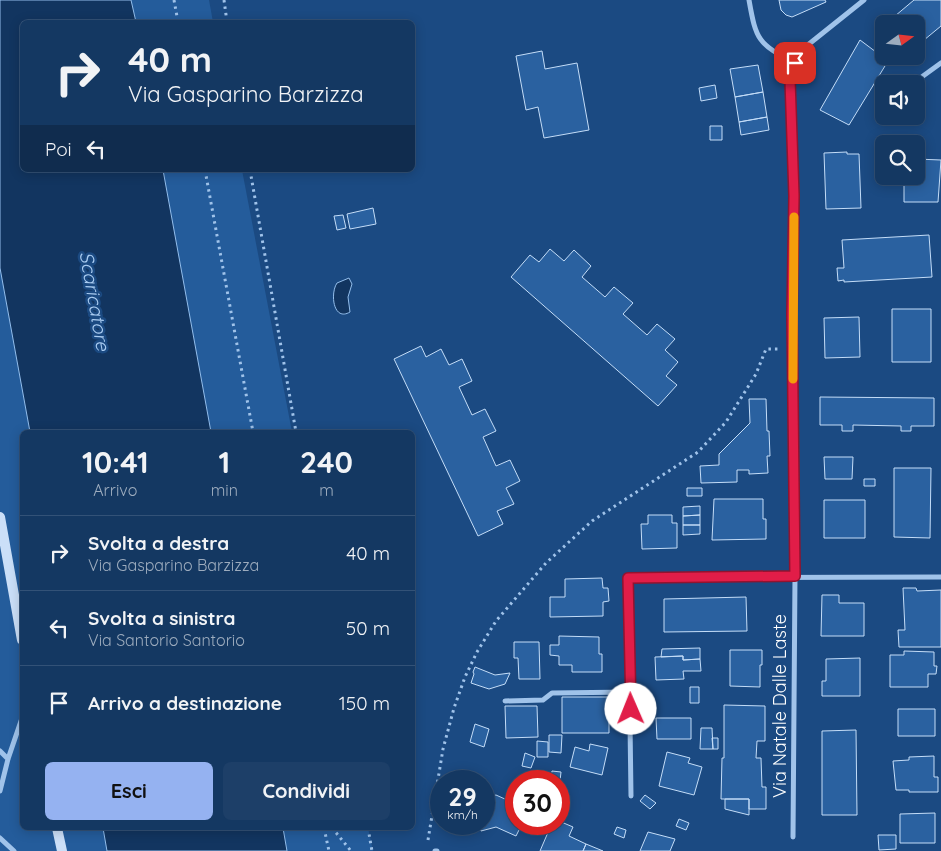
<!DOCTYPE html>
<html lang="it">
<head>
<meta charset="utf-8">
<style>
	body { margin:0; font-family:Quicksand,sans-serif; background:#1d3f68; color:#f1f3f6; height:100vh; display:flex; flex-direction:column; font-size:19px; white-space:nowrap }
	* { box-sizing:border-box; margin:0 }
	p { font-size:16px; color:#9dacbe }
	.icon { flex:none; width:28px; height:28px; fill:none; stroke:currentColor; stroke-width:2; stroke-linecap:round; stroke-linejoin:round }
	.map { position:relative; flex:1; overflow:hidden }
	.sheet { position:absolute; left:20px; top:430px; width:395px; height:400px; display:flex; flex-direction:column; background:#143862; border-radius:8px; box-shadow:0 2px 12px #0003,0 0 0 1px #335277 }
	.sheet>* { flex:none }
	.hud { position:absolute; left:20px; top:20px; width:395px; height:152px; border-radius:8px; box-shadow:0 2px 12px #0003,0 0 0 1px #335277; background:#143862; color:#f1f3f6; overflow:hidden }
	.needle { width:32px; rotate:75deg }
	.buttons { position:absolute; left:875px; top:15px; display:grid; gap:10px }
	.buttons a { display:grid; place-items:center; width:50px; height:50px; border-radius:8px; background:#143862; box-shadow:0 2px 12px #0003,0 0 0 1px #335277; font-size:25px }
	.speed { position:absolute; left:430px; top:770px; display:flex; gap:10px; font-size:25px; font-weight:700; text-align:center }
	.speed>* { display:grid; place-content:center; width:65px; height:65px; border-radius:50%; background:#143862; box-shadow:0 2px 12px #0003,0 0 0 1px #335277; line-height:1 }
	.speed small { font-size:12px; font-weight:400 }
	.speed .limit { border:8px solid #d22; background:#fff; color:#111 }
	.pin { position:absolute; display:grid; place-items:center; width:42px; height:42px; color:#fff; margin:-21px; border-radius:10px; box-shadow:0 2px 8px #0006 }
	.me { position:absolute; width:55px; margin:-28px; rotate:359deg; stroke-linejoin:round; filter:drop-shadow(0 0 4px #0008) }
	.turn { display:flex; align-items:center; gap:18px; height:105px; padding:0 25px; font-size:22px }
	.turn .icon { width:65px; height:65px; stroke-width:2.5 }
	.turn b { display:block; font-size:35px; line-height:42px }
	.then { display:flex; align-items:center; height:48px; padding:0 25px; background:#0003; gap:10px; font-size:19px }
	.eta { display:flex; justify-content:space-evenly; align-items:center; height:85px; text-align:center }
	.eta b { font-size:30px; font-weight:700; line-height:35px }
	.action { display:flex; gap:10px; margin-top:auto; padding:10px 25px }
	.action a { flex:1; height:58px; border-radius:8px; background:#95b2f1; color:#111; font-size:20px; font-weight:700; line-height:58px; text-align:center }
	.action a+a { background:#1d3f68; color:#f1f3f6 }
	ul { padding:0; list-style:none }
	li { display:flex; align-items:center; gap:15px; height:75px; padding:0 25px; border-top:1px solid #335277 }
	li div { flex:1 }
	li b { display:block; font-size:19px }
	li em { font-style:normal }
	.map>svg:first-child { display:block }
	.green { fill:#245c9b }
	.water { fill:#123560; stroke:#93beec }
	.building { fill:#2a61a0; stroke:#c4ddf8 }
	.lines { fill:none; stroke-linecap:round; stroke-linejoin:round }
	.path { stroke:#a0c3ea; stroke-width:3; stroke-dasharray:2.5 4; stroke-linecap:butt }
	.street { stroke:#a0c3ea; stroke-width:5 }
	.secondary { stroke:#cbdff8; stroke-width:10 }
	.route-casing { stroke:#92132f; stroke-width:12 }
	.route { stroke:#e11d48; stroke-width:9 }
	.slow { stroke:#f59e0b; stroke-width:9 }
	.labels { text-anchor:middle; stroke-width:5; stroke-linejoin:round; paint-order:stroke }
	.street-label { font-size:18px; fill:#fff; stroke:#1b4a82 }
	.water-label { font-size:19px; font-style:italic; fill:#abcdf2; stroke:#1b4a82 }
</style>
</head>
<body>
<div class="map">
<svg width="941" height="851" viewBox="0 0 941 851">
	<rect width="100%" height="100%" fill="#1b4a82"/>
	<path class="green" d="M 0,0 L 209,0 L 213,22 L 22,22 L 22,170 L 242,170 L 292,432 L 22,432 L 22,828 L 368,828 L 373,851 L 0,851 Z"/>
	<path class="water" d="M 0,0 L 131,0 L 136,22 L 22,22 L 22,170 L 163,170 L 211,432 L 30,432 L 0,268 Z
		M 349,278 L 352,284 L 348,297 L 350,312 C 333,322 330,293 337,283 Z
		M 103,828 L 283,828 L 287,851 L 107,851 Z"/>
	<path class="building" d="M 779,0 L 825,0 L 826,2 L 792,17 L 786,15 L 781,10 Z
		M 914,0 L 941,0 L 941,26 L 918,45 L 916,43 L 916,24 L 901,24 L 895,16 Z
		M 860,40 L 888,61 L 849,125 L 820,110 Z
		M 542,51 L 545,69 L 577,63 L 589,130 L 544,138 L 538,107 L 526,110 L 516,56 Z
		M 758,65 L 763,92 L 735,97 L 730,69 Z
		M 715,85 L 717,98 L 701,101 L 699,88 Z
		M 763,92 L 767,117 L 739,122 L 735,97 Z
		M 767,117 L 769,130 L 741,135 L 739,122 Z
		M 710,126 L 722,126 L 722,140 L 710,140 Z
		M 847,152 L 847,154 L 859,154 L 861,208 L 826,209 L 824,153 Z
		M 916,159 L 941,160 L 938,202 L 904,202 L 904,176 L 916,176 Z
		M 373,208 L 376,224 L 350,229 L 347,214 Z
		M 343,215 L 346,228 L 337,230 L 334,216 Z
		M 929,235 L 932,277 L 844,282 L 844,280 L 838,281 L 837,268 L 844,268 L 842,240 Z
		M 550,249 L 564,261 L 574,250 L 591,266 L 582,277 L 605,297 L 614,287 L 633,303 L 623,314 L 647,335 L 657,324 L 675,339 L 665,350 L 678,362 L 666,376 L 677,385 L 658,406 L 511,277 L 530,255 L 539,262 Z
		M 892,309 L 931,309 L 931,362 L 892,362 Z
		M 859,317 L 860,357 L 825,358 L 824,318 Z
		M 421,346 L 426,357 L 441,349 L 449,365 L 462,359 L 472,381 L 459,387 L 472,415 L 485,409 L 496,431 L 483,437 L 496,466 L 510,460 L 520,481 L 506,488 L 514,504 L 497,511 L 503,524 L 478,536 L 394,359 Z
		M 820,397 L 934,398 L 934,426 L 911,426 L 911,431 L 901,431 L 901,426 L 853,425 L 853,431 L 842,431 L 842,425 L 820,425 Z
		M 749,399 L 766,399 L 767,431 L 769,431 L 770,456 L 767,456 L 768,473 L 749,474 L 749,470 L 737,470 L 737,482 L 701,483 L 700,466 L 719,465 L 719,454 L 750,423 Z
		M 824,457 L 853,457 L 852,479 L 825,479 Z
		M 894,468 L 931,468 L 930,538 L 894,537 Z
		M 864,479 L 875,479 L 875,486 L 864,486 Z
		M 687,488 L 702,488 L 702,496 L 687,496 Z
		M 714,499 L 763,499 L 763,519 L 766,519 L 766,539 L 712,540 Z
		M 824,500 L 865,500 L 865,538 L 824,538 Z
		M 700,506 L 700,515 L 683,516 L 683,507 Z
		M 648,515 L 672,515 L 672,523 L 677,523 L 677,548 L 642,549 L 641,524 L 648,524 Z
		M 700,515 L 700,525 L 683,525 L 683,516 Z
		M 683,525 L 700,525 L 700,534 L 683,535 Z
		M 602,578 L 603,588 L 608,588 L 609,601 L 603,602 L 603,616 L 550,617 L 550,597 L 565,597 L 565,579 Z
		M 903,588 L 916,588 L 917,591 L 941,590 L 941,647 L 899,647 L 898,630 L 905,630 Z
		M 822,595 L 839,595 L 839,603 L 864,603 L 864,636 L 821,636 Z
		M 746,597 L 747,631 L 664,632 L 664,599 Z
		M 559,636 L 599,637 L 599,654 L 602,654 L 602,672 L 572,672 L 572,665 L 559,665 L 559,656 L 550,655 L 550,645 L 559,645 Z
		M 514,642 L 539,642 L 540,679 L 519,679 L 518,658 L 514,658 Z
		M 700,648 L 700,659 L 683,660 L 683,656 L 661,657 L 662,649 Z
		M 730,650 L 762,650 L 762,665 L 760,665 L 760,687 L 730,686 Z
		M 904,651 L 934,652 L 934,666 L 937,666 L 936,674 L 928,674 L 928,687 L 890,687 L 890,655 L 904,655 Z
		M 683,656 L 683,660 L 700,659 L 701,671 L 683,671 L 684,679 L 656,680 L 655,657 Z
		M 860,658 L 860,696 L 822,696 L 822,681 L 826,681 L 826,659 Z
		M 475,667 L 495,675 L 510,673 L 505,684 L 489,689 L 471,683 L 474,674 L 473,672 Z
		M 690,687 L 699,687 L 699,703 L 690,703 Z
		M 562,697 L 609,697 L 609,733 L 562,733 Z
		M 724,705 L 765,706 L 765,741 L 757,741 L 756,758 L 761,758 L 762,787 L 766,787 L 766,809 L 749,809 L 749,799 L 721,799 L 722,758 L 724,758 Z
		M 505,706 L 537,706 L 538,737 L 506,738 Z
		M 898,709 L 935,709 L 935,736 L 898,736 Z
		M 656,718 L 691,718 L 691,739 L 657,739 Z
		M 475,724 L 489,729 L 484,747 L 470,742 Z
		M 701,728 L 712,728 L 713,749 L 700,749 Z
		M 856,730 L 857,815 L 822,815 L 822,731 Z
		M 549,735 L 562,735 L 561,753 L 549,752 Z
		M 712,738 L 718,738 L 718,749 L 713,749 Z
		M 537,741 L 548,742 L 548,757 L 537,757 Z
		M 590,744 L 608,748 L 602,775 L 570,767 L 575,747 L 589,751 Z
		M 667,752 L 690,758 L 688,763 L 702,767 L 694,795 L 659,786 Z
		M 525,753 L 535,757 L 531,768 L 522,766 Z
		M 934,756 L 934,777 L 938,777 L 938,792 L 909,792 L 909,790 L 896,790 L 893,761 L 909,760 L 909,757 Z
		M 552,771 L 561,772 L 559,790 L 559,781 L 550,781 Z
		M 468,776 L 469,781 L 459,781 L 458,778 Z
		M 496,795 L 516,804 L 516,824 L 522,824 L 516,836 L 496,827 L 481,831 L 479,824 L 484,824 L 484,798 Z
		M 645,795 L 656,803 L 650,809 L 640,801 Z
		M 725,799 L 749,799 L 749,815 L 725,809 Z
		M 935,813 L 935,843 L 900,843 L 900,814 Z
		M 679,819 L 689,823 L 686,830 L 676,826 Z
		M 559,821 L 573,827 L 569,836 L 586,844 L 583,851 L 540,851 L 549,830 L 545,828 L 546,824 L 559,824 Z
		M 617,827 L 626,830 L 624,838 L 614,834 Z
		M 648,832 L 675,839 L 670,851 L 640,851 Z
		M 878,835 L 896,835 L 896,849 L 879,850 Z
		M 586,844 L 603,851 L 583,851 Z"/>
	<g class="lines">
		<path class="path" d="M 174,0 L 178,22
			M 224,0 L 227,22
			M 205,170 L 253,432
			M 250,170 L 296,432
			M 324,828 L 329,851
			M 325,828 L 333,829 L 351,851
			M 368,828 L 372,851
			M 428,840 L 443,749 L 454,708 L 465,677 L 477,652 L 496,621 L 546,563 L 592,521 L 698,452 L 726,422 L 756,374 L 766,349 L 780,349"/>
		<path class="street" d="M 749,0 C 756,40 758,44 795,63
			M 912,84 L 941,63
			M 505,701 L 543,700 L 552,693 L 631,692
			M 0,751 L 8,759
			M 0,791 L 8,759 L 22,718
			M 631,796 L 628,578 L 941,577
			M 793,837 L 795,576 L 792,314 L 794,202 L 790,80 L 795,63 L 804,48 L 864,0
			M 0,838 L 14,851
			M 435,851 L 437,851"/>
		<path class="secondary" d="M 0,517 L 22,640
			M 57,828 L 62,851"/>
	</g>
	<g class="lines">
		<defs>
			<path id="route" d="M 631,709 L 628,578 L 795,576 L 792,314 L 794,196 L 790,80 L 795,63"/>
		</defs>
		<use href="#route" class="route-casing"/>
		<use href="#route" class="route"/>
		<path class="slow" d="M 793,379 L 794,217"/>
	</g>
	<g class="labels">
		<g class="street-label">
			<text transform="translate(780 706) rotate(-90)" y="6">Via Natale Dalle Laste</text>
		</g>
		<g class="water-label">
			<text transform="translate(95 301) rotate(80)" y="7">Scaricatore</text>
		</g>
	</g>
</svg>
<div class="buttons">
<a><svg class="needle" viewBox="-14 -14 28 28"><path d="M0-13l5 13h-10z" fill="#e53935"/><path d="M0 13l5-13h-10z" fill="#9dacbe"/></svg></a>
<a><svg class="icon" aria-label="sound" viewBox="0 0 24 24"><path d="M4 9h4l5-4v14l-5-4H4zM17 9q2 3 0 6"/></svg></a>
<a><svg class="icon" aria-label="search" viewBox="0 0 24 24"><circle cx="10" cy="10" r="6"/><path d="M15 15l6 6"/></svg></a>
</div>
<div class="speed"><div>29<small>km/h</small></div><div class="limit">30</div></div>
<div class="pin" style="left:795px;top:63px;background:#d93025"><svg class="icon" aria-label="arrive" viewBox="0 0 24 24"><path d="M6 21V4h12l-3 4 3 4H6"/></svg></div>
<svg class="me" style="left:631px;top:709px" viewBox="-20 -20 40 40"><circle r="19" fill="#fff"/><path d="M0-13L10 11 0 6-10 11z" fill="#e11d48"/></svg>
<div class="hud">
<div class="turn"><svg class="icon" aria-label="right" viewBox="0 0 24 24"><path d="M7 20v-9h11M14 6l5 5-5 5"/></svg><div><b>40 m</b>Via Gasparino Barzizza</div></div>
<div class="then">Poi<svg class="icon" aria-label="left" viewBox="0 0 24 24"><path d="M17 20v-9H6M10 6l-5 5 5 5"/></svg></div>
</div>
<section class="sheet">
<div class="eta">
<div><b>10:41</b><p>Arrivo</p></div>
<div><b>1</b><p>min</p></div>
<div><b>240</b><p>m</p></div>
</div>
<ul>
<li><svg class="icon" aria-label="right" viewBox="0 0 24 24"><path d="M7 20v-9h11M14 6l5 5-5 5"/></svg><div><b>Svolta a destra</b><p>Via Gasparino Barzizza</p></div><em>40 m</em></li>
<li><svg class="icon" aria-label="left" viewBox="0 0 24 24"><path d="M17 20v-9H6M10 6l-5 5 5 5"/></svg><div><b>Svolta a sinistra</b><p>Via Santorio Santorio</p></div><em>50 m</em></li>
<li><svg class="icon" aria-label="arrive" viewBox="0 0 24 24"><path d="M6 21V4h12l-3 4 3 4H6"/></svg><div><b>Arrivo a destinazione</b></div><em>150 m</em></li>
</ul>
<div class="action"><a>Esci</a><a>Condividi</a></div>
</section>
</div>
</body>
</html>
